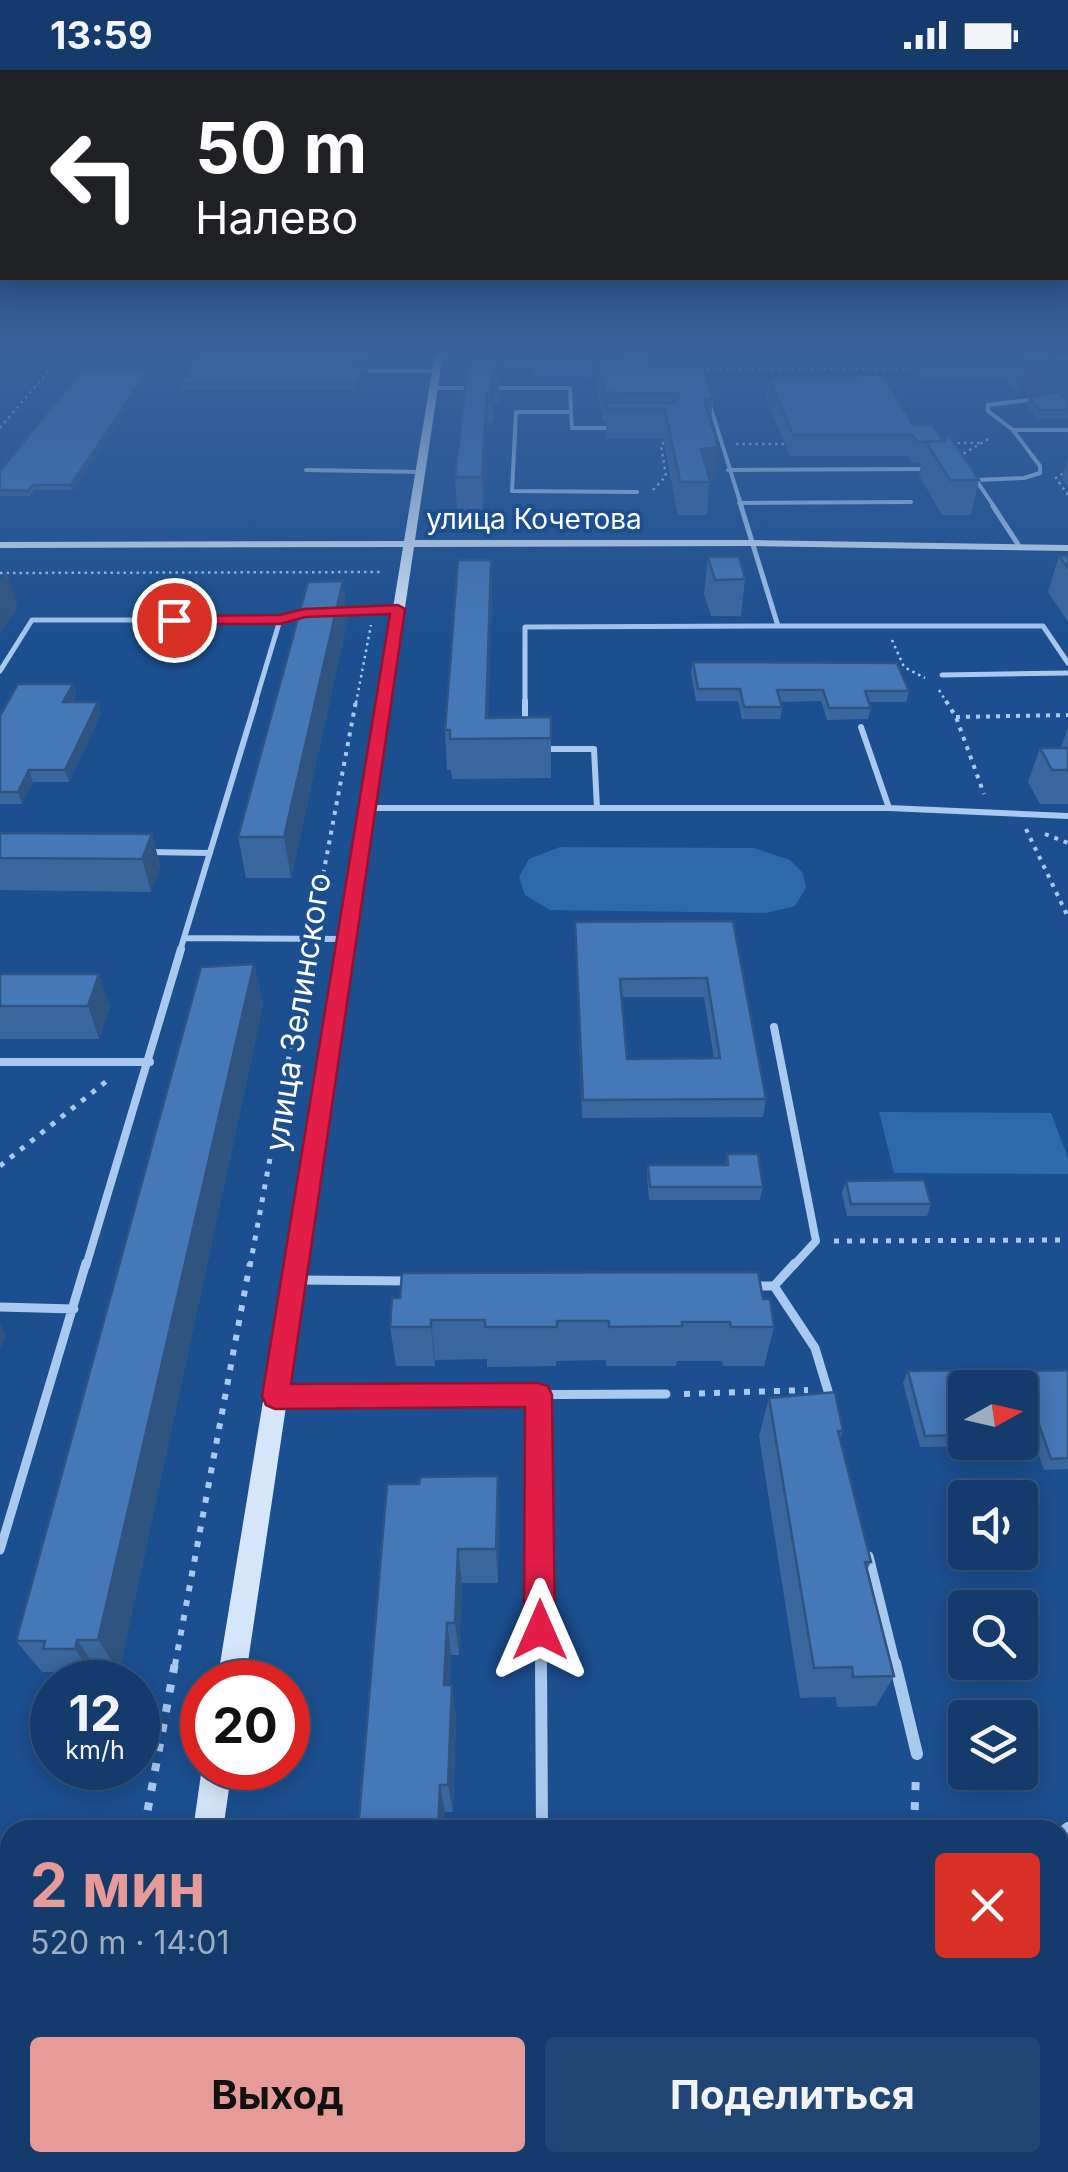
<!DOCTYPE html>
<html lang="ru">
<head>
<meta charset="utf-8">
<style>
	body { margin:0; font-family:Inter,sans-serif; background:#214673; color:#f1f3f6; height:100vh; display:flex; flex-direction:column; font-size:38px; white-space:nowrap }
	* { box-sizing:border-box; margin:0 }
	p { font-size:32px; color:#9dadc1 }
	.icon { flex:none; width:55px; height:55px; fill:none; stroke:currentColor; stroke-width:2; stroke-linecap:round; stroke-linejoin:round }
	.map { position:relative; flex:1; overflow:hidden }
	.sheet { position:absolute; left:0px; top:1750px; width:1070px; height:352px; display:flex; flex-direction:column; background:#143b6b; border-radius:30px 30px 0 0; box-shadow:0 5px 25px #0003,0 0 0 2px #33557e }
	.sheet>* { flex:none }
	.banner { position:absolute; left:0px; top:0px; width:1070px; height:210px; box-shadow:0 5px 25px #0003,0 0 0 2px #33557e; background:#202124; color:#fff; overflow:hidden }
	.needle { width:65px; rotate:82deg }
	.controls { position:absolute; left:948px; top:1300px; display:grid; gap:20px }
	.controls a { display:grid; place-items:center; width:90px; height:90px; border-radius:10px; background:#143b6b; box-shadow:0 5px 25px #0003,0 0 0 2px #33557e; font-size:50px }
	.speed { position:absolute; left:30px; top:1590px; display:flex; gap:20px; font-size:50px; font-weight:700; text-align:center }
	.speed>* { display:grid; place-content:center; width:130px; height:130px; border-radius:50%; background:#143b6b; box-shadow:0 5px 25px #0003,0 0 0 2px #33557e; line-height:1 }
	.speed small { font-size:25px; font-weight:400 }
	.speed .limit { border:15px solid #d22; background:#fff; color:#111 }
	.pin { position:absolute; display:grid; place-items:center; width:85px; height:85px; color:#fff; margin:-42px; border:5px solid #fff; border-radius:50%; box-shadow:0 2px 10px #0007 }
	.me { position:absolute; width:110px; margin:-55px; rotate:0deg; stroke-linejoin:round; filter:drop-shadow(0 0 8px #0008) }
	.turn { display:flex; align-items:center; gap:35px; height:210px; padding:0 30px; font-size:45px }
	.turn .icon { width:130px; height:130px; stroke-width:2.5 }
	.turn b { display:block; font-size:70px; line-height:85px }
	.round { display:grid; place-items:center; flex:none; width:105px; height:105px; border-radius:10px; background:#214673 }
	.head { display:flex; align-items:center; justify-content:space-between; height:170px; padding:0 30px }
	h1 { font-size:60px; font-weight:700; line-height:75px; color:#e69b98 }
	.cta { display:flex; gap:20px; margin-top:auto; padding:20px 30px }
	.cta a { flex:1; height:115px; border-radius:10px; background:#e69b98; color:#111; font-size:40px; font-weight:700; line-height:115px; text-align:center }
	.cta a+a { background:#214673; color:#f1f3f6 }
	.status { display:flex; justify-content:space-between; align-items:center; height:70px; padding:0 50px; background:#143b6b; direction:ltr }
	.status svg { height:28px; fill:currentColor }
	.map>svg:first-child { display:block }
	.green { fill:#2e69ad }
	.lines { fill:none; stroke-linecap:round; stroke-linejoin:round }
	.path-far4 { stroke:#a9c9ee; stroke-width:2.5; stroke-dasharray:2.5 4; stroke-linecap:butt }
	.path-far3 { stroke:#a9c9ee; stroke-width:4; stroke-dasharray:4 6; stroke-linecap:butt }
	.path-far2 { stroke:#a9c9ee; stroke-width:5; stroke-dasharray:5 8; stroke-linecap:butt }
	.path-far1 { stroke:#a9c9ee; stroke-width:6; stroke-dasharray:6 9; stroke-linecap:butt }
	.path { stroke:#a9c9ee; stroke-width:8; stroke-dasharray:8 12; stroke-linecap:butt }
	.lane-far5 { stroke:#a9c9ee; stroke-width:4 }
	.lane-far4 { stroke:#a9c9ee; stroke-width:5 }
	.lane-far3 { stroke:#a9c9ee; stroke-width:6 }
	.lane-far2 { stroke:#a9c9ee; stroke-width:8 }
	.lane-far1 { stroke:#a9c9ee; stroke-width:9 }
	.lane { stroke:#a9c9ee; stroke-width:12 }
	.secondary { fill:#d6e6fa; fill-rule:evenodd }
	.wall { fill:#3a679d; fill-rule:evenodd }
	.shaded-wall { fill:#305480 }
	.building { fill:#4478b7; stroke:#305480; stroke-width:2.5; fill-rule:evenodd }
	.route { fill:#e11d48; stroke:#92132f; stroke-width:2.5 }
	.labels { text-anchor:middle; stroke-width:8; stroke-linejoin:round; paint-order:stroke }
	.far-street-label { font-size:28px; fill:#fff; stroke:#1b4f8f }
	.street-label { font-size:32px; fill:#fff; stroke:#1b4f8f }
</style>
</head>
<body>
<div class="status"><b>13:59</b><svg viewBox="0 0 49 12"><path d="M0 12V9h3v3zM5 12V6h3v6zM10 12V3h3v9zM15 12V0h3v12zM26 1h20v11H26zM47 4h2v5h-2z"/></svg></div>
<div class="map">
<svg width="1068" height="2102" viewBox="0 0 1068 2102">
	<rect width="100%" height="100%" fill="#1b4f8f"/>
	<path class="green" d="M 501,284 L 616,284 L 618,299 L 577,314 L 534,313 L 533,298 L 498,298 Z
		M 560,777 L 754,778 L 790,790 L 803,803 L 806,818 L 795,836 L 766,843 L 550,840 L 525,825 L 519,807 L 529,789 Z
		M 879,1042 L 1051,1043 L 1068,1088 L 1068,1104 L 894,1103 Z"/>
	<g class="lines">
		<path class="path-far4" d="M 700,299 L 919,299
			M 0,358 L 63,284
			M 951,373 L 982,373
			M 736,374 L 790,374
			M 958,387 L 990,368
			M 1068,400 L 1056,408 L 1068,425
			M 653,420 L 666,406 L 661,375 L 667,370
			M 0,503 L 383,502
			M 892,570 L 904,597 L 925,608
			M 939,620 L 947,633
			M 356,633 L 371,555"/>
		<path class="path-far3" d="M 946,631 L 956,647 L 984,724
			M 956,647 L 1068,645
			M 1026,759 L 1068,847
			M 1045,764 L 1068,773
			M 314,853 L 356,631"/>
		<path class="path-far2" d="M 0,1096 L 108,1010
			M 834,1171 L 1068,1170
			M 250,1196 L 308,884"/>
		<path class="path-far1" d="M 684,1324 L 808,1320
			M 175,1595 L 250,1193"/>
		<path class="path" d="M 144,1760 L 175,1593
			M 914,1760 L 916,1702
			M 80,2102 L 82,2092"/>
		<path class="lane-far5" d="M 1057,288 L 1068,288
			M 358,301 L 437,301
			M 434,318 L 475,318
			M 489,318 L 570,318 L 571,342 L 516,342 L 512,421 L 637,422
			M 710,335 L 742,438
			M 571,342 L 572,358 L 611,358
			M 1013,360 L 988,341 L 988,335 L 1036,329
			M 306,400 L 421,402
			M 728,400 L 929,399
			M 739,433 L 911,432
			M 995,438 L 976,410 L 1024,408 L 1040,403 L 1040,396 L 1013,360 L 1068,360"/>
		<path class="lane-far4" d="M 993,436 L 1019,476
			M 337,542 L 398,539
			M 778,556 L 1043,556 L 1068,593
			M 0,601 L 32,550 L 280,550 L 308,543
			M 942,605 L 1068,603
			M 255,633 L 280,550
			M 525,633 L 525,557 L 778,556 L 741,436"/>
		<path class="lane-far3" d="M 525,631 L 525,653
			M 861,657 L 889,738
			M 542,679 L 594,679 L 597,738
			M 368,738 L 889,738 L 1068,746
			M 149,782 L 210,783
			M 185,868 L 348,869
			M 180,881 L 256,631"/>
		<path class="lane-far2" d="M 774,957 L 816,1171 L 793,1196
			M 0,992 L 150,992
			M 86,1196 L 181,879"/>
		<path class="lane-far1" d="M 298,1210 L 409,1211
			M 753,1216 L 774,1216 L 815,1278 L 831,1331
			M 774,1216 L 795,1193
			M 0,1237 L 74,1239
			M 539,1325 L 541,1595
			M 281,1326 L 666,1324
			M 0,1480 L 86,1193
			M 869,1486 L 896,1595"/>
		<path class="lane" d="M 541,1593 L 542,1760
			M 895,1593 L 917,1684
			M 1060,1765 L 1068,1758
			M 0,1800 L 10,1800"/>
		<path class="secondary" d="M 435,284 L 443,284 L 415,470 L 754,470 L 1068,475 L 1068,481 L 754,476 L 414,477 L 245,1612 L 217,1612 L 403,477 L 0,478 L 0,472 L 404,471 Z
			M 202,1697 L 232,1698 L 223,1760 L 193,1760 Z
			M 136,2092 L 172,2092 L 171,2102 L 135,2102 Z"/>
	</g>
	<path class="wall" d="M 183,284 L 379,284 L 376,295 L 355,299 L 356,301 L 367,301 L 368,307 L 361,308 L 357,320 L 182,320 L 181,314 L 194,291 Z
		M 500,284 L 499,333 L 494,333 L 493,353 L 488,353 L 483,441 L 457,441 L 455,407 L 467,289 Z
		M 619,284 L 659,284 L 663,288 L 662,298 L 713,329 L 711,352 L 715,409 L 709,410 L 707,445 L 678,445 L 663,369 L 606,369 L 606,352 L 603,352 L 596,316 L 597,287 L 619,287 Z
		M 904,284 L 1046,284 L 1045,323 L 1018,326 L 1005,310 L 924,312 Z
		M 150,304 L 73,420 L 34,420 L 30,426 L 0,426 L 0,401 Z
		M 769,308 L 913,355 L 943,371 L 979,410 L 971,445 L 942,445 L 919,405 L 921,394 L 913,393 L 908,386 L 790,386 L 766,328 Z
		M 1029,327 L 1068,332 L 1068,349 L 1038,349 L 1027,336 Z
		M 1068,389 L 1068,417 L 1061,408 Z
		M 1059,486 L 1068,486 L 1068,552 L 1048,522 Z
		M 708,487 L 745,509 L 741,546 L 711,546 L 704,524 Z
		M 491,490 L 492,526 L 488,647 L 551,647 L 551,708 L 452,709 L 451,700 L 447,700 L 445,660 Z
		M 348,547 L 291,808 L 246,808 L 238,767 Z
		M 693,592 L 909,621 L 906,632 L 869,632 L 871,638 L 868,649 L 827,650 L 821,631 L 780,632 L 782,637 L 780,649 L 742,649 L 738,631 L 696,631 L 691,603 Z
		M 73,614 L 76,625 L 73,632 L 98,632 L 101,644 L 69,712 L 33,712 L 22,734 L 0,734 L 0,646 Z
		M 1068,657 L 1068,734 L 1040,734 L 1028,712 L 1040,678 L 1061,678 Z
		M 0,763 L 152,764 L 160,796 L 151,822 L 0,820 Z
		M 733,851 L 766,1029 L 763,1047 L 582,1048 L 575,852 ZM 622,927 L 704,927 L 714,988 L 627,989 Z
		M 254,894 L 263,935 L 119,1602 L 99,1602 L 97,1610 L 67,1610 L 61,1602 L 42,1602 L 16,1571 Z
		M 0,904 L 110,937 L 99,969 L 0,969 Z
		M 727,1084 L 763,1117 L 760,1130 L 649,1130 L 647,1107 L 648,1095 L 725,1095 Z
		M 846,1111 L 931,1134 L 927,1146 L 847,1146 L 842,1123 Z
		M 392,1228 L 763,1229 L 774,1257 L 764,1296 L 723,1296 L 722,1291 L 677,1291 L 676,1296 L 606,1296 L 606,1290 L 556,1291 L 556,1296 L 487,1297 L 487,1289 L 435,1290 L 435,1296 L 396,1296 L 390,1257 Z
		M 1068,1300 L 1068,1399 L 1044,1400 L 1020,1331 L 1020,1318 L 1015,1318 L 1014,1312 L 1020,1301 Z
		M 908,1301 L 965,1318 L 965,1372 L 987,1372 L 985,1376 L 920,1377 L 903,1313 Z
		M 769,1328 L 843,1361 L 840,1369 L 871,1492 L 867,1500 L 894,1606 L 876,1636 L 837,1637 L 836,1627 L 800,1628 L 759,1366 Z
		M 498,1406 L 499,1443 L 498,1513 L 462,1513 L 459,1585 L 451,1585 L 450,1615 L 456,1645 L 453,1742 L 445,1742 L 358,1760 L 419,1414 Z
		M 1060,1851 L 1068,1851 L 1068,2033 L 1060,2033 Z
		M 0,1959 L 10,2092 L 27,2092 L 26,2096 L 11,2096 L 9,2102 L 0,2102 Z"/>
	<path class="shaded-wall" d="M 377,284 L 379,284 L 376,295 L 353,299 L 352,294 Z
		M 2,286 L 7,304 L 0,311 L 0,289 Z
		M 663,288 L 661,316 L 646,318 L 648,289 Z
		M 1053,293 L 1045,323 L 1018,326 L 1026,296 Z
		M 149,299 L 150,304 L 73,420 L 71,415 Z
		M 367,301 L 368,307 L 361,308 L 357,320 L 357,314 L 361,302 Z
		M 493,302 L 494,333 L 493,353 L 492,322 Z
		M 487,322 L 488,353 L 483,441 L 482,407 Z
		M 718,377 L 715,409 L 698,410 L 701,379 Z
		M 491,490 L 492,526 L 488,669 L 486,648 Z
		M 6,500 L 18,537 L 0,565 L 0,510 Z
		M 343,511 L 348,547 L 291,808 L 284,767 Z
		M 73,614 L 76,625 L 67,644 L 63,632 Z
		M 98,632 L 101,644 L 69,712 L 65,700 Z
		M 29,700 L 33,712 L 22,734 L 18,722 Z
		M 152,764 L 160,796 L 151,822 L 142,789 Z
		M 254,894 L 263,935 L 119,1602 L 98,1570 Z
		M 99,904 L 110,937 L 99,969 L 88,936 Z
		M 431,1250 L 435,1290 L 435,1296 L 431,1257 Z
		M 0,1253 L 6,1264 L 0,1281 Z
		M 498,1406 L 499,1443 L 498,1513 L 496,1479 Z
		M 458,1479 L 462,1513 L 459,1585 L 455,1553 Z
		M 447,1553 L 451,1585 L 449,1645 L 444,1615 Z
		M 77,1570 L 99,1602 L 97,1610 L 75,1579 Z
		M 452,1615 L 456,1645 L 453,1742 L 448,1715 Z
		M 440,1715 L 445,1742 L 444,1760 L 438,1760 Z
		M 0,1898 L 5,1901 L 0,1922 Z
		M 0,2093 L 11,2096 L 9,2102 L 0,2102 Z"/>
	<path class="building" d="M 191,284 L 377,284 L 376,290 L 352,294 L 356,301 L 367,301 L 361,302 L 357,314 L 181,314 L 196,287 Z
		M 468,284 L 499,284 L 499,290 L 467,289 Z
		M 620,284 L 659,284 L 663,288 L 648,289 L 650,298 L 703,298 L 713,329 L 704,329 L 718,377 L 701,379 L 710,412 L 680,412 L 665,339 L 607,339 L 606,333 L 675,333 L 679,324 L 604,322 L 597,287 L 621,287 Z
		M 926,284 L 1008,284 L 1011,287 L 929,287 Z
		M 1016,284 L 1046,284 L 1053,293 L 1026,296 Z
		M 468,293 L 499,293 L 499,302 L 493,302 L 492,322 L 487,322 L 482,407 L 455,407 Z
		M 83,299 L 149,299 L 71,415 L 33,415 L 28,421 L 0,420 L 0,401 Z
		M 883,305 L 913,355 L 933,355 L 943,371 L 917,372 L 913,365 L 793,365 L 769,308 Z
		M 1058,322 L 1068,332 L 1068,340 L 1040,340 L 1029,327 Z
		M 949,365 L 979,410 L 950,410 L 926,372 L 945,371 Z
		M 1059,486 L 1068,486 L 1068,498 Z
		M 708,487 L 739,487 L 745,509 L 715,510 Z
		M 458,490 L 491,490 L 486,648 L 551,647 L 551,668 L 450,669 L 450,660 L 445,660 Z
		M 343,511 L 284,767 L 238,767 L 308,512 Z
		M 693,592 L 897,593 L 909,621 L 865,621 L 871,638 L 829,638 L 823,620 L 777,620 L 782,637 L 744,637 L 740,619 L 698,619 Z
		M 18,614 L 73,614 L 63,632 L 98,632 L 65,700 L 29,700 L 18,722 L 0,722 L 0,646 Z
		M 1040,678 L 1068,678 L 1068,700 L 1052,700 Z
		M 0,763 L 152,764 L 142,789 L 0,788 Z
		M 733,851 L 766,1029 L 583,1030 L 575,852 ZM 707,908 L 720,988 L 627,989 L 620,909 Z
		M 254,894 L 98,1570 L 77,1570 L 75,1579 L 43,1579 L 45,1571 L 16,1571 L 201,897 Z
		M 0,904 L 99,904 L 88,936 L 0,936 Z
		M 727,1084 L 758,1084 L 763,1117 L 650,1117 L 648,1095 L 728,1095 Z
		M 924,1110 L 931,1134 L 851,1134 L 846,1111 Z
		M 758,1202 L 763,1229 L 770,1229 L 774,1257 L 731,1257 L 730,1252 L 682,1252 L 682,1256 L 609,1257 L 609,1251 L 557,1251 L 557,1257 L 485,1257 L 485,1250 L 431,1250 L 431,1257 L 390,1257 L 392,1228 L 400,1228 L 402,1203 Z
		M 972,1300 L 978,1318 L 965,1318 L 965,1365 L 925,1366 L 908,1301 Z
		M 1068,1300 L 1068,1388 L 1051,1389 L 1020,1301 Z
		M 835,1322 L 843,1361 L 838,1361 L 871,1492 L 865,1492 L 894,1606 L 853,1607 L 852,1597 L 814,1598 L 769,1328 Z
		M 498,1406 L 496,1479 L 458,1479 L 455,1553 L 447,1553 L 444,1615 L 452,1615 L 448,1715 L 440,1715 L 438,1760 L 358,1760 L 387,1414 L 419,1414 L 420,1407 Z
		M 1060,1851 L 1068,1851 L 1068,2022 L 1060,2022 L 1060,1900 L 1062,1900 L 1060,1893 Z
		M 0,1959 L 10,1959 L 10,2092 L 0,2092 Z"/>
	<linearGradient id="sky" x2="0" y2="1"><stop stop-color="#0f2b4f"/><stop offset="0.49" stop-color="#39639b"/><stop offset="1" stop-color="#39639b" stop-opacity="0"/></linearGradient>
	<rect width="1068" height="578" fill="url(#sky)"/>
	<path class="route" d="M 398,535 L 405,539 L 291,1314 L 538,1313 L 548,1316 L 552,1325 L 555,1560 L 551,1571 L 540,1576 L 529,1571 L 524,1560 L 525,1337 L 275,1339 L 266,1335 L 262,1326 L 390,544 L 305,547 L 280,554 L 174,554 L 167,550 L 174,546 L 280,545 L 304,539 Z"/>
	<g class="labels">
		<g class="far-street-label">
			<text x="534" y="459">улица Кочетова</text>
		</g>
		<g class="street-label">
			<text transform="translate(298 942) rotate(-81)" y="11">улица Зелинского</text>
		</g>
	</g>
</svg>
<div class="controls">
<a><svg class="needle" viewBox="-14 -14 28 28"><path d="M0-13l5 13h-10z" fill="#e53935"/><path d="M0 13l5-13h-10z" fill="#9dadc1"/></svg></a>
<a><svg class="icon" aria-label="sound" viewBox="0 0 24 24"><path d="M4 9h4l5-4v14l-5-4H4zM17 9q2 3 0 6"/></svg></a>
<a><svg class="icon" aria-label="search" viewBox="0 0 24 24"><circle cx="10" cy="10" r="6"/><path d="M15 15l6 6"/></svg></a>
<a><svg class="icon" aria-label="layers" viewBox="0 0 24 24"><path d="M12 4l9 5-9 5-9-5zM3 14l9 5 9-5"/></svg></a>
</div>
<div class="speed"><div>12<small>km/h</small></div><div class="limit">20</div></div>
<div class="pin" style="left:174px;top:550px;background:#d93025"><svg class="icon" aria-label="arrive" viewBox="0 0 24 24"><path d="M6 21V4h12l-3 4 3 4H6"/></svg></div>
<svg class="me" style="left:540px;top:1560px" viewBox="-20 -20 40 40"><path d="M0-17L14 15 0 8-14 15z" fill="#e11d48" stroke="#fff" stroke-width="4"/></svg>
<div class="banner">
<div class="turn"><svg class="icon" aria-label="left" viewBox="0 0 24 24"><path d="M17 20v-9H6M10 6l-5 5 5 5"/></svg><div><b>50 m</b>Налево</div></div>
</div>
<section class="sheet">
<div class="head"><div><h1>2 мин</h1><p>520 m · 14:01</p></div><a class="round" style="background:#d93025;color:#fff"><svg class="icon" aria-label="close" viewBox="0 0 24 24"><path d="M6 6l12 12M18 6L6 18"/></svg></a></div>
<div class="cta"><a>Выход</a><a>Поделиться</a></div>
</section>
</div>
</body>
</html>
